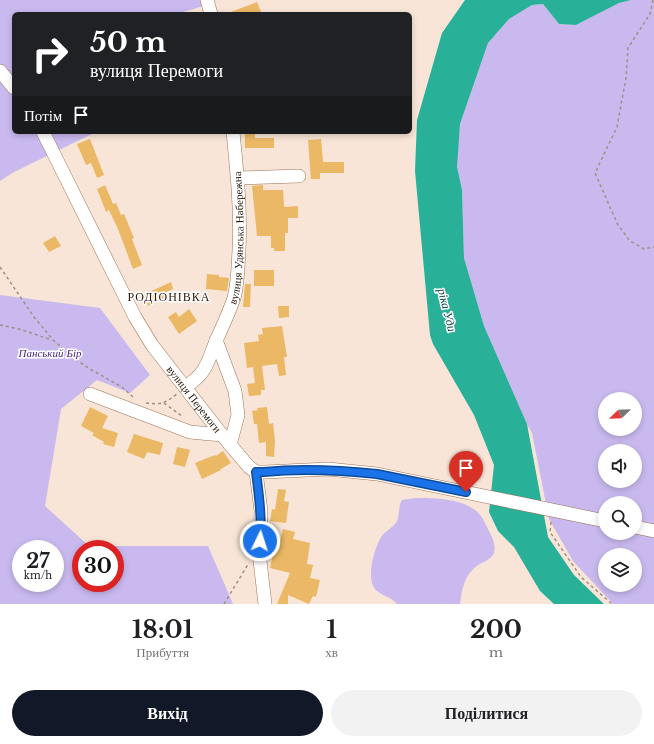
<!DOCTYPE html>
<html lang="uk">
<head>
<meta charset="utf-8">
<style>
	body { margin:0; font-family:"Libre Baskerville",serif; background:#f2f2f2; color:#202124; height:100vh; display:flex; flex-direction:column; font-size:15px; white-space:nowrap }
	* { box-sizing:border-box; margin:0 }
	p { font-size:13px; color:#757577 }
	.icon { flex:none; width:22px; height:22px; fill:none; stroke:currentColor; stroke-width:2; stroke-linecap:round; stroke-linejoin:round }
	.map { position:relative; height:604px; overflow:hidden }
	.drawer { display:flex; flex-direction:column; background:#fff; flex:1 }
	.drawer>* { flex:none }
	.top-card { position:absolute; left:12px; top:12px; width:400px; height:122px; border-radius:6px; box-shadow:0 2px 6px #0003; background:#202124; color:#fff; overflow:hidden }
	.needle { width:26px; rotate:247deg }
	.buttons { position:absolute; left:598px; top:392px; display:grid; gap:8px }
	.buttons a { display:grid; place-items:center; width:44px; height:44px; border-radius:50%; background:#fff; box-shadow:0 2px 6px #0003; font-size:20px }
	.speed { position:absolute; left:12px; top:540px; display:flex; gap:8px; font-size:20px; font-weight:700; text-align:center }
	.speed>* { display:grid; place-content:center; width:52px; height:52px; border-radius:50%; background:#fff; box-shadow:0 2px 6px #0003; line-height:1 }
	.speed small { font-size:10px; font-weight:400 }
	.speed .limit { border:6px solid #d22; background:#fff; color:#111 }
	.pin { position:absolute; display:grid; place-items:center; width:34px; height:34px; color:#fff; margin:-41px -17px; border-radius:50% 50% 50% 0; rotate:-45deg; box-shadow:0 0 4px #0007 }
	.pin .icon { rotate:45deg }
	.me { position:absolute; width:44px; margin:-22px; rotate:4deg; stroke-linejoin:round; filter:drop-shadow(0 0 3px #0008) }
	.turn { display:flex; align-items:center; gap:14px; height:84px; padding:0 12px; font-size:18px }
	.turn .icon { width:52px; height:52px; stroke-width:2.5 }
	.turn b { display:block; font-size:28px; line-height:34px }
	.then { display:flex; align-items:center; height:38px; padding:0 12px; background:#0003; gap:8px; font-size:15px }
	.eta { display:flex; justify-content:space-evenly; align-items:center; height:68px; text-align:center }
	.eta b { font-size:24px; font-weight:700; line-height:28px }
	.button { display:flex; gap:8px; margin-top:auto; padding:8px 12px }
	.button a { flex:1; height:46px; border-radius:24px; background:#111827; color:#fff; font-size:16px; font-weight:700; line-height:46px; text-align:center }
	.button a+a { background:#f2f2f2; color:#202124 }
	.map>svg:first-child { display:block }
	.green { fill:#c9b9ef; fill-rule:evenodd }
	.water { fill:#28b099 }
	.building { fill:#ebb865 }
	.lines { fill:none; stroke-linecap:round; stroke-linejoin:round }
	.minor-casing { stroke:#9e7454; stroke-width:14 }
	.path { stroke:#a18f81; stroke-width:1.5; stroke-dasharray:3 3; stroke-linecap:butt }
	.minor { stroke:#fff; stroke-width:13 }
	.route-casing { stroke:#114b97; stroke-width:10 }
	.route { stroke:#1a73e8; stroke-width:7 }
	.labels { text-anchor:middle; stroke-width:3; stroke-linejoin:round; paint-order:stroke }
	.street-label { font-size:11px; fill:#28170a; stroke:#fff }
	.park-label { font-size:11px; font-style:italic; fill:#4b2581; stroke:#fff }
	.neighbourhood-label { font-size:12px; letter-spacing:1px; fill:#28170a; stroke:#fff }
	.water-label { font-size:12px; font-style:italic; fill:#154b41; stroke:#fff }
</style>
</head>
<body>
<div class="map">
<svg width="654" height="604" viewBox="0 0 654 604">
	<rect width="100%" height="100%" fill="#f8e5d7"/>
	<path class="green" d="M 0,0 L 201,0 L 203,6 L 177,14 L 14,14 L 14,132 L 96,132 L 14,172 L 0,181 Z
		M 631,0 L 654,0 L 654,604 L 613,604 L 573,561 L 549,519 L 532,433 L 527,424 L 484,326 L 464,258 L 462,190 L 456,167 L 460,124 L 488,43 L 509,19 L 532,5 L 543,4 L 559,24 L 576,25 L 619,3 ZM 605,399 L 635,399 L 635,429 L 605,429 ZM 605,451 L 635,451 L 635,481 L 605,481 ZM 605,503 L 635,503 L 635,533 L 605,533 ZM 605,555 L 635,555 L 635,585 L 605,585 Z
		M 0,295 L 100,308 L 150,375 L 130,393 L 97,380 L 61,409 L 45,506 L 89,546 L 208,546 L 233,604 L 0,604 ZM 21,549 L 55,549 L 55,583 L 21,583 ZM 81,549 L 115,549 L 115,583 L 81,583 Z
		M 415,498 C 434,498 459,498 475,510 C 482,515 486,525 490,533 C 493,539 496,546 494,553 C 491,560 482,562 477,566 C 464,575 462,590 460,604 L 397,604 C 392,597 381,596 375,589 C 366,578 374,550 380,539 C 384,531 393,528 397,521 C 400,514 398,506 402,500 Z"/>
	<path class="water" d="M 465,0 L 631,0 L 619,3 L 576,25 L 559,24 L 543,4 L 532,5 L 509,19 L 488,43 L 460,124 L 457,167 L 462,190 L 464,258 L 484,326 L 527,424 L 548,537 L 574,575 L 604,604 L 554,604 L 540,591 L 514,547 L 498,531 L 489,512 L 494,465 L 474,415 L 433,344 L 430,335 L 415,171 L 417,120 L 442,33 Z"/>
	<path class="building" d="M 257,2 L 262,14 L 228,14 L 228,13 Z
		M 245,132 L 255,132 L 255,138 L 274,138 L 274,148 L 245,148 Z
		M 90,139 L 104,175 L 97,178 L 91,163 L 86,165 L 77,144 Z
		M 321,139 L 323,162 L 344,162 L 344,173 L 320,173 L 320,179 L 311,179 L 308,140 Z
		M 105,185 L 113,204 L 116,203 L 121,215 L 124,214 L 134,238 L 132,239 L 142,265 L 133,269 L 118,229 L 109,210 L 106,212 L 97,189 Z
		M 263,185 L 263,190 L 283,190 L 284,207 L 298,206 L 298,218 L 288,218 L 288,233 L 285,233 L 285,251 L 274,251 L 274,248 L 271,248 L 271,236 L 257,236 L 252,186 Z
		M 55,236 L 61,246 L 49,252 L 43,243 Z
		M 254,270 L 274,270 L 274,286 L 254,286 Z
		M 207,274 L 219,275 L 219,277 L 229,278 L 227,291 L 206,289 Z
		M 171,282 L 173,289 L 162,294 L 164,298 L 148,306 L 143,295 Z
		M 245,284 L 251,284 L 250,307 L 243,307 Z
		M 278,306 L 289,306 L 289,317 L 279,318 Z
		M 189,309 L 197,321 L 179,334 L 168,317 L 176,312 L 179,317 Z
		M 282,326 L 287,357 L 284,357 L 286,375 L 279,376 L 277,364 L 262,366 L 265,390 L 261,390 L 261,395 L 249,396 L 247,384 L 255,383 L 253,367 L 247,368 L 244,343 L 259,341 L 258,335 L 263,334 L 262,328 Z
		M 90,407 L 108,416 L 102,428 L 118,433 L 114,447 L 103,444 L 104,442 L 92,435 L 94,433 L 81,426 Z
		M 267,407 L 269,424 L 273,423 L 275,441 L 274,457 L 266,456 L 266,442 L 259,443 L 257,424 L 254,424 L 252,411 L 258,410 L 257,408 Z
		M 134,434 L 163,443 L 160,455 L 147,452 L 144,459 L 127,452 Z
		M 177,447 L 190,450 L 185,467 L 173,464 Z
		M 223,451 L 231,463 L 221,469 L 221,470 L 202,479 L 195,463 L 215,455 L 216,456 Z
		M 278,489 L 286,490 L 284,501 L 289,502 L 286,523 L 270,521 L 272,509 L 275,510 Z
		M 283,529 L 295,532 L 293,539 L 310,543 L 307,564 L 313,565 L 310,578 L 320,580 L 316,597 L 313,596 L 309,604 L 288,595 L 288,604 L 277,604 L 290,573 L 270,568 L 275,544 L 279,545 Z"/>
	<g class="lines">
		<defs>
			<g id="minor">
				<path d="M 207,0 L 211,14"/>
				<path d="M 0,71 L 14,88"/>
				<path id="s1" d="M 43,132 L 135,317 L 152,345 L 222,435 L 249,467 L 256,472 L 265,472 L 328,469 L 377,474 L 605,521"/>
				<path d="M 238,178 L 299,176"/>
				<path d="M 216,340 L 235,391 L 238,415 L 230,445"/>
				<path id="s2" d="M 185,387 C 207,373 207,363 216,341 C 222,327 229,313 234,298 C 238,283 238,266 239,250 C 241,210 237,172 233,132"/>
				<path d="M 90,394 L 190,432 L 222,435"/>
				<path d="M 256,472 L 261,511 L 260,561 L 265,604"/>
				<path d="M 635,527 L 654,531"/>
			</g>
		</defs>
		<use href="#minor" class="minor-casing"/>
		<path class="path" d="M 653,0 L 650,14 L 628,48 L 626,78 L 617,127 L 595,173 L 618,225 L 630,241 L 644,249 L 654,247
			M 0,267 L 34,317 L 53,340 L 75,359 L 90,369 L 122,387 L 134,398
			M 0,325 L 19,329 L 52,340
			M 146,403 C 162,405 165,403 177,394
			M 164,403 L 182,416
			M 551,522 L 550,532 L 581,577 L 612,604
			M 224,604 L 247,566 L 249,565"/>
		<use href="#minor" class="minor"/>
	</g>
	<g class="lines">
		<defs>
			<path id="route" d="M 260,541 C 262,518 259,495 256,472 L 264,472 C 302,468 339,470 377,474 L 466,492"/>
		</defs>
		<use href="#route" class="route-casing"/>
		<use href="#route" class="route"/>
	</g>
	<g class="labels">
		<g class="street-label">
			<text dy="4" stroke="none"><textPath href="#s2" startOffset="164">вулиця Удянська Набережна</textPath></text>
			<text dy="4" stroke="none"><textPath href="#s1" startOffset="308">вулиця Перемоги</textPath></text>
		</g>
		<g class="park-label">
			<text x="50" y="357">Панський Бір</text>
		</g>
		<g class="neighbourhood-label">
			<text x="169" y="301">РОДІОНІВКА</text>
		</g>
		<g class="water-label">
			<text transform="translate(447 310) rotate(76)" y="4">ріка Уди</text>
		</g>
	</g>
</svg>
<div class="buttons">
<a><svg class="needle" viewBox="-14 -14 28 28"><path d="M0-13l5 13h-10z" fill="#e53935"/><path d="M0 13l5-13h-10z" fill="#757577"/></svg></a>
<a><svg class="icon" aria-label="sound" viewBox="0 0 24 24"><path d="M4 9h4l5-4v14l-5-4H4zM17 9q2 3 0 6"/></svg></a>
<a><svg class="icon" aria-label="search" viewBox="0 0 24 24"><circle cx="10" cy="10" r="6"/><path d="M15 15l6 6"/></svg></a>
<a><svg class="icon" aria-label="layers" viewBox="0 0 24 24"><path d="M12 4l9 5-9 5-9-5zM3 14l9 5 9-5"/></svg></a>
</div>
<div class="speed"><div>27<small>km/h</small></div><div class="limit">30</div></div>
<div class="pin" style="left:466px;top:492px;background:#d93025"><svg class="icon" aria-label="arrive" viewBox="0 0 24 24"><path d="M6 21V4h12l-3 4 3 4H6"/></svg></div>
<svg class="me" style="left:260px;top:541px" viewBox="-20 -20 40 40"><circle r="17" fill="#1a73e8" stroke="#fff" stroke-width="3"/><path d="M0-11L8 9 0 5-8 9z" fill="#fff"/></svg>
<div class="top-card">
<div class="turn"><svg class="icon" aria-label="right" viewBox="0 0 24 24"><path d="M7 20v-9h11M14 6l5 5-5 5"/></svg><div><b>50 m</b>вулиця Перемоги</div></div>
<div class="then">Потім<svg class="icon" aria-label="arrive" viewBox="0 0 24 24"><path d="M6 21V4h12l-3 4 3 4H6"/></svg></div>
</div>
</div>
<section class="drawer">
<div class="eta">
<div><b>18:01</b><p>Прибуття</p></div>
<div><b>1</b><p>хв</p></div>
<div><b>200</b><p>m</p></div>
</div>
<div class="button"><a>Вихід</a><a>Поділитися</a></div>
</section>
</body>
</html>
